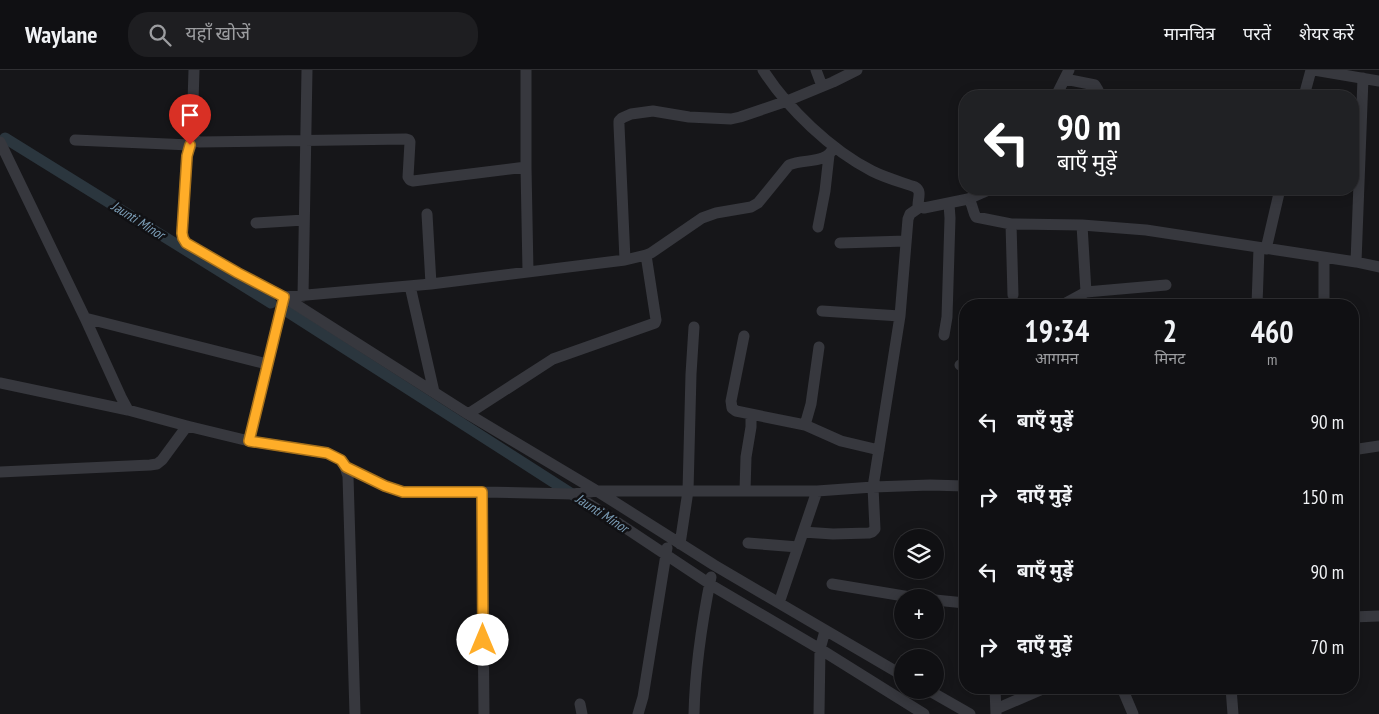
<!DOCTYPE html>
<html lang="hi">
<head>
<meta charset="utf-8">
<style>
	body { margin:0; font-family:"PT Sans Narrow","Noto Sans Devanagari",sans-serif; background:#1e1e21; color:#f1f3f6; height:100vh; display:flex; flex-direction:column; font-size:19px; white-space:nowrap }
	* { box-sizing:border-box; margin:0 }
	p { font-size:16px; color:#9c9da0 }
	.icon { flex:none; width:28px; height:28px; fill:none; stroke:currentColor; stroke-width:2; stroke-linecap:round; stroke-linejoin:round }
	.map { position:relative; flex:1; overflow:hidden }
	.panel { position:absolute; left:959px; top:229px; width:400px; height:395px; display:flex; flex-direction:column; background:#101013; border-radius:20px; box-shadow:0 2px 12px #0003,0 0 0 1px #303033 }
	.panel>* { flex:none }
	.banner { position:absolute; left:959px; top:20px; width:400px; height:105px; border-radius:20px; box-shadow:0 2px 12px #0003,0 0 0 1px #303033; background:#202124; color:#fff; overflow:hidden }
	.tools { position:absolute; left:894px; top:459px; display:grid; gap:10px }
	.tools a { display:grid; place-items:center; width:50px; height:50px; border-radius:50%; background:#101013; box-shadow:0 2px 12px #0003,0 0 0 1px #303033; font-size:25px }
	.pin { position:absolute; display:grid; place-items:center; width:42px; height:42px; color:#fff; margin:-51px -21px; border-radius:50% 50% 50% 0; rotate:-45deg; box-shadow:0 0 5px #0007 }
	.pin .icon { rotate:45deg }
	.me { position:absolute; width:55px; margin:-28px; rotate:0deg; stroke-linejoin:round; filter:drop-shadow(0 0 4px #0008) }
	.turn { display:flex; align-items:center; gap:18px; height:105px; padding:0 15px; font-size:22px }
	.turn .icon { width:65px; height:65px; stroke-width:2.5 }
	.turn b { display:block; font-size:35px; line-height:42px }
	.eta { display:flex; justify-content:space-evenly; align-items:center; height:85px; text-align:center }
	.eta b { font-size:30px; font-weight:700; line-height:35px }
	ul { padding:0; list-style:none }
	li { display:flex; align-items:center; gap:15px; height:75px; padding:0 15px }
	li div { flex:1 }
	li b { display:block; font-size:19px }
	li em { font-style:normal }
	header { display:flex; align-items:center; gap:30px; box-sizing:border-box; height:70px; padding:0 25px; background:#101013; border-bottom:1px solid #303033 }
	header strong { font-size:24px }
	nav { display:flex; gap:28px; margin-inline-start:auto; font-size:18px }
	.search { width:350px; height:45px; background:#1e1e21; display:flex; align-items:center; gap:12px; box-sizing:border-box; padding:0 18px; border-radius:20px; color:#9c9da0; font-size:19px }
	.map>svg:first-child { display:block }
	.lines { fill:none; stroke-linecap:round; stroke-linejoin:round }
	.canal { stroke:#2b363e; stroke-width:11 }
	.minor { stroke:#37383e; stroke-width:11 }
	.route-casing { stroke:#a6701a; stroke-width:12 }
	.route { stroke:#ffad28; stroke-width:9 }
	.labels { text-anchor:middle; stroke-width:5; stroke-linejoin:round; paint-order:stroke }
	.water-label { font-size:14px; font-style:italic; fill:#7c9eb7; stroke:#111114 }
</style>
</head>
<body>
<header>
<strong>Waylane</strong>
<div class="search"><svg class="icon" aria-label="search" viewBox="0 0 24 24"><circle cx="10" cy="10" r="6"/><path d="M15 15l6 6"/></svg>यहाँ खोजें</div>
<nav><a>मानचित्र</a><a>परतें</a><a>शेयर करें</a></nav>
</header>
<div class="map">
<svg width="1379" height="644" viewBox="0 0 1379 644">
	<rect width="100%" height="100%" fill="#161619"/>
	<g class="lines">
		<path class="canal" d="M 5,68 L 271,233
			M 288,242 L 575,426"/>
		<path class="minor" d="M 194,0 L 192,64 L 194,69 L 199,72 L 406,69 L 409,70 L 410,72 L 408,107 L 410,110 L 413,111 L 526,97
			M 526,0 L 526,97 L 528,202
			M 763,0 C 788,39 831,80 872,101 C 886,108 901,112 915,117 C 922,121 918,128 918,135 L 924,138 L 968,129 C 973,133 972,141 976,147 L 1011,154 L 1082,155 L 1146,160 L 1356,192 L 1379,197
			M 816,0 L 822,16
			M 1314,0 L 1379,11
			M 1065,9 L 1095,15 L 1098,20 L 1099,26
			M 1056,26 L 1069,0
			M 1304,26 L 1311,0
			M 194,69 L 187,85 L 182,163 L 183,168 L 186,173 L 238,203 L 284,227 L 468,344 L 597,421 L 714,495 L 902,605
			M 75,70 L 190,75
			M 0,72 L 85,248 L 121,327 L 128,340
			M 968,129 L 991,119
			M 427,144 L 431,214
			M 256,153 L 304,150
			M 1011,154 L 1013,225
			M 818,157 L 825,121 L 829,85
			M 840,173 L 906,171
			M 1266,179 L 1280,119
			M 625,190 L 619,55 L 619,51 L 622,48 L 631,44 L 653,41 L 689,47 L 731,49 L 740,47 L 787,31 L 833,12 L 857,0
			M 1356,192 L 1363,8
			M 410,216 L 434,322
			M 1086,222 L 1166,215
			M 303,226 L 307,0
			M 284,227 L 431,214 L 625,190 L 646,185 L 651,183 L 702,148 L 716,143 L 751,137 L 758,133 L 789,95 C 805,88 826,95 834,77
			M 1062,235 L 1086,222 L 1082,155
			M 1257,235 L 1259,178
			M 1324,235 L 1324,188
			M 822,241 L 900,246
			M 85,248 L 267,294
			M 944,265 L 947,247 L 950,148 L 949,134
			M 744,266 L 731,331 L 732,338 L 736,341 L 805,355 L 841,371 L 879,380
			M 960,295 L 965,296
			M 0,313 L 128,340 L 187,356 L 249,371 L 327,383 L 341,390 L 345,397 L 348,406 L 355,644
			M 468,344 L 553,289 L 655,253 L 656,250 L 646,185
			M 805,355 L 811,334 L 819,277
			M 249,371 L 284,227
			M 1352,380 L 1379,376
			M 345,397 L 385,416 L 403,422 L 482,422 L 573,424 L 597,421 L 817,421 L 873,417 L 930,415 L 965,416
			M 0,402 L 150,395 L 157,394 L 162,390 L 187,356
			M 745,421 L 746,387 L 751,357 L 751,345
			M 482,422 L 484,644
			M 573,424 L 597,439 L 716,518 L 820,579 L 924,644
			M 803,462 L 833,464 L 869,463 L 872,462 L 875,459 L 873,417 L 900,246 L 908,149 L 910,144 L 920,137
			M 748,473 L 798,477
			M 680,474 L 688,421 L 691,304 L 694,257
			M 832,514 L 916,528
			M 935,530 L 965,533
			M 779,533 L 817,421
			M 1352,547 L 1379,546
			M 995,618 L 996,644
			M 1122,618 L 1133,644
			M 1231,618 L 1233,644
			M 928,620 L 970,644
			M 580,634 L 582,644
			M 996,639 L 1045,618
			M 638,644 L 643,627 L 667,478
			M 694,644 C 695,598 702,552 711,507
			M 819,644 L 820,579 L 825,561"/>
	</g>
	<g class="lines">
		<defs>
			<path id="route" d="M 190,75 L 187,86 L 182,163 L 183,168 L 186,173 L 238,203 L 284,227 L 249,371 L 327,383 L 341,390 L 346,397 L 385,416 L 403,422 L 482,422 L 483,570"/>
		</defs>
		<use href="#route" class="route-casing"/>
		<use href="#route" class="route"/>
	</g>
	<g class="labels">
		<g class="water-label">
			<text transform="translate(138 150) rotate(32)" y="5">Jaunti Minor</text>
			<text transform="translate(602 443) rotate(33)" y="5">Jaunti Minor</text>
		</g>
	</g>
</svg>
<div class="tools">
<a><svg class="icon" aria-label="layers" viewBox="0 0 24 24"><path d="M12 4l9 5-9 5-9-5zM3 14l9 5 9-5"/></svg></a>
<a>+</a>
<a>−</a>
</div>
<div class="pin" style="left:190px;top:75px;background:#d93025"><svg class="icon" aria-label="arrive" viewBox="0 0 24 24"><path d="M6 21V4h12l-3 4 3 4H6"/></svg></div>
<svg class="me" style="left:483px;top:570px" viewBox="-20 -20 40 40"><circle r="19" fill="#fff"/><path d="M0-13L10 11 0 6-10 11z" fill="#ffad28"/></svg>
<div class="banner">
<div class="turn"><svg class="icon" aria-label="left" viewBox="0 0 24 24"><path d="M17 20v-9H6M10 6l-5 5 5 5"/></svg><div><b>90 m</b>बाएँ मुड़ें</div></div>
</div>
<section class="panel">
<div class="eta">
<div><b>19:34</b><p>आगमन</p></div>
<div><b>2</b><p>मिनट</p></div>
<div><b>460</b><p>m</p></div>
</div>
<ul>
<li><svg class="icon" aria-label="left" viewBox="0 0 24 24"><path d="M17 20v-9H6M10 6l-5 5 5 5"/></svg><div><b>बाएँ मुड़ें</b></div><em>90 m</em></li>
<li><svg class="icon" aria-label="right" viewBox="0 0 24 24"><path d="M7 20v-9h11M14 6l5 5-5 5"/></svg><div><b>दाएँ मुड़ें</b></div><em>150 m</em></li>
<li><svg class="icon" aria-label="left" viewBox="0 0 24 24"><path d="M17 20v-9H6M10 6l-5 5 5 5"/></svg><div><b>बाएँ मुड़ें</b></div><em>90 m</em></li>
<li><svg class="icon" aria-label="right" viewBox="0 0 24 24"><path d="M7 20v-9h11M14 6l5 5-5 5"/></svg><div><b>दाएँ मुड़ें</b></div><em>70 m</em></li>
</ul>
</section>
</div>
</body>
</html>
